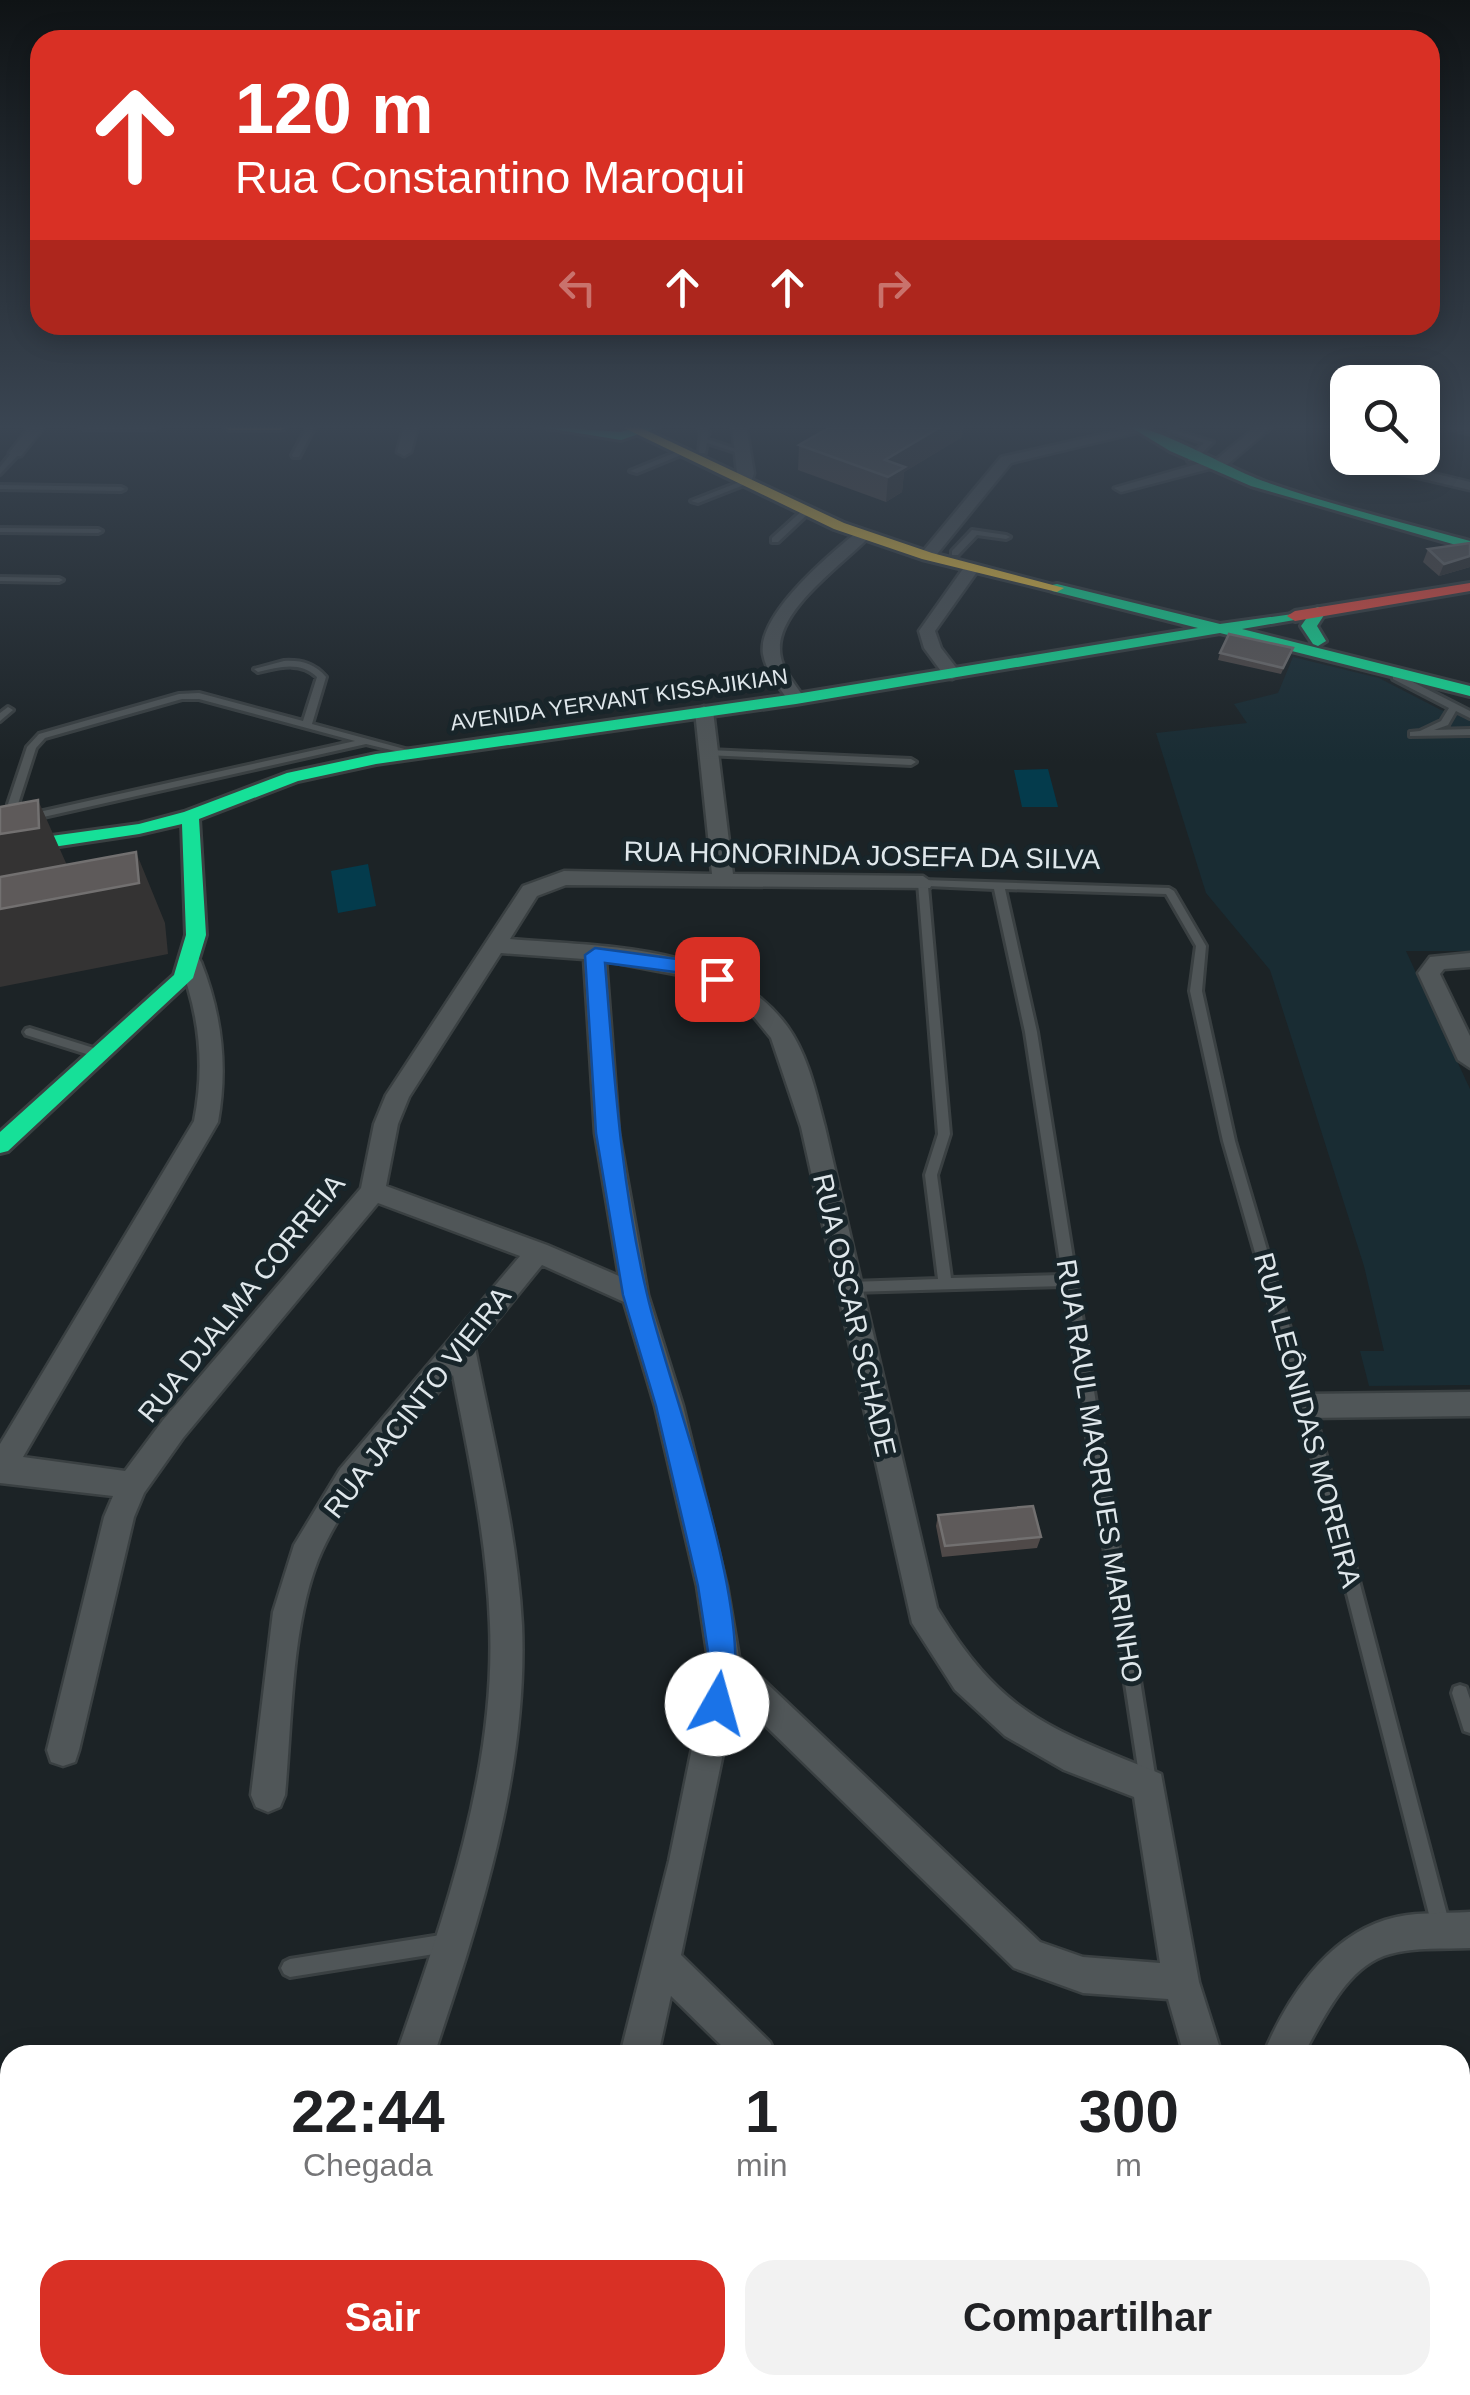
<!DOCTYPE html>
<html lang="pt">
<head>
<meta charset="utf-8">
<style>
	body { margin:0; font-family:Arial,sans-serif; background:#f2f2f2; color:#202124; height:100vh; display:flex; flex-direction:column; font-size:38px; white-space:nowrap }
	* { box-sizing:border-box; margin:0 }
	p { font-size:32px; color:#757577 }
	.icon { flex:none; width:55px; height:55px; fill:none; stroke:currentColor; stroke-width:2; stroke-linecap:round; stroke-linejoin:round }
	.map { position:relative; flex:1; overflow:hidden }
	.drawer { position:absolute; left:0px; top:2045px; width:1470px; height:350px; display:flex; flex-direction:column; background:#fff; border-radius:30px 30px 0 0; box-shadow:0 5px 25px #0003 }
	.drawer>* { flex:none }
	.hud { position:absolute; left:30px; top:30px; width:1410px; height:305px; border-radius:30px; box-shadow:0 5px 25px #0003; background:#d93025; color:#fff; overflow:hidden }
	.controls { position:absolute; left:1330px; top:365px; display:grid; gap:20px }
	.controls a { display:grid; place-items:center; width:110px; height:110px; border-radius:20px; background:#fff; box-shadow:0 5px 25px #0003; font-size:50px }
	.pin { position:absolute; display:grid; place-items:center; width:85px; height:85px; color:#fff; margin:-42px; border-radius:20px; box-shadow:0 5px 15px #0006 }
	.me { position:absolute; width:110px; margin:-55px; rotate:7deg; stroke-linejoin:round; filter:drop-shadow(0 0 8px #0008) }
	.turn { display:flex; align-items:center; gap:35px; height:210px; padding:0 40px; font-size:45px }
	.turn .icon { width:130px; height:130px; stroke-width:2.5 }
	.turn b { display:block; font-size:70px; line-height:85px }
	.lanes { display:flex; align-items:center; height:95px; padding:0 40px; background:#0003; justify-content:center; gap:50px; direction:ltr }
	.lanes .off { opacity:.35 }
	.eta { display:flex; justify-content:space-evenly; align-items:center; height:170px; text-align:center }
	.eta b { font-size:60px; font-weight:700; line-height:70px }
	.action { display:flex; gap:20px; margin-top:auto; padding:20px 40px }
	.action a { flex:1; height:115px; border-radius:30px; background:#d93025; color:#fff; font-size:40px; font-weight:700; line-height:115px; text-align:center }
	.action a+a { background:#f2f2f2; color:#202124 }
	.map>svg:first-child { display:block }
	.built { fill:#192c33 }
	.green { fill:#043b4c }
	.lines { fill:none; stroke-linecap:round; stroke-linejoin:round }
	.lane-casing { stroke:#3a4042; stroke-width:6 }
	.street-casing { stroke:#3a4042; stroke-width:5 }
	.fast-casing { stroke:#3a4042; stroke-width:6 }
	.slow-casing { stroke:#3a4042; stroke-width:6 }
	.jam-casing { stroke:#3a4042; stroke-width:6 }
	.lane { fill:#505658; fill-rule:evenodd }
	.street { fill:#505658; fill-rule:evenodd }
	.fast { fill:#16e098; fill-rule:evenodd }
	.slow { fill:#ffcf43; fill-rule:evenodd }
	.jam { fill:#f24e42; fill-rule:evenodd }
	.wall { fill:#4f4948 }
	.shaded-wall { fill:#343333 }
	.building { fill:#5e5a5a; stroke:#727070; stroke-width:2.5 }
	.route { fill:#1a73e8; stroke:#114b97; stroke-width:2.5 }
	.labels { text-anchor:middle; stroke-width:10; stroke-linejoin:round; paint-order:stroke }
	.far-street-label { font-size:22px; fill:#dfe7eb; stroke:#18252a }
	.street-label { font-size:28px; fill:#dfe7eb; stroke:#18252a }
</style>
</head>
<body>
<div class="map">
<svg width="1470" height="2395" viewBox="0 0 1470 2395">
	<rect width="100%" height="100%" fill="#1c2326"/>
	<path class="built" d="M 1293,657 L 1379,678 L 1441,710 L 1470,717 L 1470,951 L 1406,951 L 1470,1089 L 1470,1385 L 1369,1386 L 1360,1351 L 1384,1351 L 1364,1266 L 1270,970 L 1206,893 L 1156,733 L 1247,723 L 1234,704 L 1278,693 Z"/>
	<path class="green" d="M 1048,769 L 1058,807 L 1022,807 L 1014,770 Z
		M 368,864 L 376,906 L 338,913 L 331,871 Z"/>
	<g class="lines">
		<defs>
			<path id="lane" d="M 308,426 L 315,426 L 299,457 L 293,457 L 292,455 Z
				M 697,426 L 704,426 L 709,432 L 707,439 L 748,453 L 744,455 L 707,443 L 705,453 L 699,453 L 701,432 Z
				M 1170,430 L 1174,430 L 1213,442 L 1194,461 L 1188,461 L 1188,457 L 1204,443 L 1170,432 Z
				M 13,451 L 20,453 L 0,474 L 0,467 Z
				M 679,451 L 686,453 L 637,473 L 630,471 Z
				M 742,481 L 749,483 L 698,503 L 691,501 Z
				M 0,485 L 121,487 L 125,489 L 121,491 L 0,489 Z
				M 804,509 L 811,511 L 778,542 L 772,542 L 772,538 Z
				M 0,528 L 98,529 L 102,531 L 98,533 L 0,532 Z
				M 972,530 L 1006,535 L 1010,537 L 1006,539 L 977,535 L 958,555 L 952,555 L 952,551 Z
				M 0,577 L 59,578 L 63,580 L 59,582 L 0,581 Z
				M 284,661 C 302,660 315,664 326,677 L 312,724 L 412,751 L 412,755 L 366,744 L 39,818 L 22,818 L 8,804 L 27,747 L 39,734 L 179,694 L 199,693 L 303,721 L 317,677 C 300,661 280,667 258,672 L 254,669 ZM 182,699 L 199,699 L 355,741 L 39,812 L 27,813 L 18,804 L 36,748 L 45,738 Z
				M 1393,675 L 1399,675 L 1470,711 L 1470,718 L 1456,711 L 1448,725 L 1434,730 L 1470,729 L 1470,735 L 1410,736 L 1410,732 L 1420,731 L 1441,721 L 1449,708 L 1393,679 Z
				M 8,707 L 13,710 L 0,721 L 0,713 Z
				M 709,750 L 911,759 L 916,762 L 911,765 L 706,755 L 704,753 Z
				M 923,880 L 1169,888 L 1174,891 L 1206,946 L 1202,991 L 1235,1141 L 1313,1406 L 1450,1926 L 1447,1932 L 1441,1935 L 1435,1932 L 1432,1926 L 1299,1406 L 1223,1141 L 1190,991 L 1196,946 L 1166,894 L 1005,889 L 1037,1032 L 1156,1781 L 1154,1787 L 1148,1789 L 1142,1787 L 1140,1781 L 1064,1286 L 851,1292 L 846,1291 L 844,1287 L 846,1283 L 851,1282 L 938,1279 L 925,1175 L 938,1134 L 918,883 ZM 928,886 L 994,889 L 1025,1032 L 1062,1275 L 951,1278 L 937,1175 L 950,1134 Z
				M 30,1028 L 100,1050 L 102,1053 L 96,1057 L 26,1035 L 24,1032 L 26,1029 Z
				M 1460,1685 L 1466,1687 L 1470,1699 L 1470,1733 L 1464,1731 L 1452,1693 L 1454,1687 Z
				M 447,1934 L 453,1937 L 456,1943 L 453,1949 L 447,1952 L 290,1977 L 284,1974 L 281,1968 L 284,1962 L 290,1959 Z"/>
			<path id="street" d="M 30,426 L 45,426 L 21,456 L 11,456 L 9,453 Z
				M 78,426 L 160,426 L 153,430 L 85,430 Z
				M 404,426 L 418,426 L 411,452 L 404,456 L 397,452 Z
				M 732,426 L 746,426 L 754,473 L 750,486 L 738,483 Z
				M 1139,426 L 1148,430 L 1011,463 L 933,559 L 919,556 L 1001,457 Z
				M 1257,426 L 1273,426 L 1228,464 L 1121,492 L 1114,488 L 1218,458 Z
				M 1447,426 L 1470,426 L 1470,434 L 1449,429 Z
				M 1368,458 L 1384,458 L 1395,464 L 1470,482 L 1470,490 L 1385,470 Z
				M 857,532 L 871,535 C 845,563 778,608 780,650 C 780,668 796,685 805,699 L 790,703 C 780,688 766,672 763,654 C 757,615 829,555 857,532 Z
				M 971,564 L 979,569 L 935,631 L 941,648 L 961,674 L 952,679 L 946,678 L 924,648 L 919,631 L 965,566 Z
				M 704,706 L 713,711 L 733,874 L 923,876 L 933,883 L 930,888 L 566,885 L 537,896 L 510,939 C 602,947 726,943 787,1026 C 808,1055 816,1093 825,1127 L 937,1608 C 1002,1716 1051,1729 1161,1774 L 1199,1982 L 1222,2055 L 1184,2055 L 1168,1999 L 1083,1993 L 1014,1968 L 735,1696 L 681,1955 L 770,2042 L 776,2055 L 731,2055 L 671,1996 L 658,2055 L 620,2055 L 669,1861 L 709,1665 L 697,1586 L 655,1406 L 624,1302 L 542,1265 L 475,1348 C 493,1440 517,1531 522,1625 C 528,1772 480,1918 434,2055 L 396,2055 C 444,1918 496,1771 490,1624 C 487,1539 469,1457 453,1375 C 405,1432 347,1490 318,1560 C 291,1628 292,1722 285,1795 L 280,1807 L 268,1812 L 256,1807 L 251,1795 L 273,1612 L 294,1545 L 340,1469 L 520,1256 L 378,1203 L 183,1438 L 144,1493 L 134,1517 L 79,1750 L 75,1762 L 63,1766 L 51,1762 L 47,1750 L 104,1517 L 113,1496 L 0,1483 L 0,1444 L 194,1121 C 205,1066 200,1015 179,962 L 182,957 L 198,957 L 201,962 C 222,1015 228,1066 218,1122 L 23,1457 L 125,1471 L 163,1420 L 361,1188 L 374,1124 L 386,1095 L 523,886 L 564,871 L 712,874 L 695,711 ZM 501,953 L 584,959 L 595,1133 L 619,1276 L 547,1245 L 386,1186 L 398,1124 L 409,1097 ZM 606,961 L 685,976 L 719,990 L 749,1011 L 771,1038 L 801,1127 L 912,1623 L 955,1690 L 1005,1736 L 1064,1770 L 1134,1797 L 1160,1963 L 1083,1957 L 1040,1942 L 739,1657 L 727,1586 L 683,1406 L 648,1295 L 619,1133 Z
				M 1470,953 L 1470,967 L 1444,969 L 1440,974 L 1470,1036 L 1470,1068 L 1458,1060 L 1418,973 L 1430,957 Z
				M 1470,1392 L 1470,1416 L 1306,1418 L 1296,1415 L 1292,1406 L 1296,1397 L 1306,1394 Z
				M 1470,1912 L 1470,1948 C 1444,1949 1416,1947 1390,1954 C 1347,1965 1323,2020 1303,2055 L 1263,2055 C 1286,2000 1325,1939 1385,1920 C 1412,1911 1442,1914 1470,1912 Z
				M 1460,2325 L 1470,2329 L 1470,2376 L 1460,2372 Z
				M 103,2385 L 155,2385 L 151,2395 L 99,2395 Z
				M 668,2385 L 715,2385 L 719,2395 L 672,2395 Z
				M 1078,2385 L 1122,2385 L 1118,2395 L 1074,2395 Z"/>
			<path id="fast" d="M 535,426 L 621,432 L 641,426 L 659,427 L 621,440 Z
				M 1129,426 C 1156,426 1230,469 1263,481 C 1331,505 1401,522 1470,541 L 1470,549 L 1251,486 L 1170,451 Z
				M 1057,584 L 1220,624 L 1300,613 L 1300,619 L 1242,629 L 1470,686 L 1470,696 L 1220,633 L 796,704 L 376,764 L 298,781 L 199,819 L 206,935 L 193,978 L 8,1151 L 0,1153 L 0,1132 L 174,975 L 186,935 L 182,824 L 139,834 L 0,855 L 0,843 L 139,824 L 184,812 L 287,773 L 376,754 L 796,694 L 1198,628 L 1052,591 L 1052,585 Z
				M 1318,607 L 1326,612 L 1317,626 L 1326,641 L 1318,646 L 1313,644 L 1301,626 L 1313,609 Z"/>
			<path id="slow" d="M 223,426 L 287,426 L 281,430 L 229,430 Z
				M 620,426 L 637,426 L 844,523 L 932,553 L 1064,588 L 1057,592 L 922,559 L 834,529 Z"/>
			<path id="jam" d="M 1470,583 L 1470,591 L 1295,621 L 1287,616 L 1295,611 Z"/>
		</defs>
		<use href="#lane" class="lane-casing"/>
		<use href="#street" class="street-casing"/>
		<use href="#fast" class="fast-casing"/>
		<use href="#slow" class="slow-casing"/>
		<use href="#jam" class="jam-casing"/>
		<use href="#lane" class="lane"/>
		<use href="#street" class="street"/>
		<use href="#fast" class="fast"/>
		<use href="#slow" class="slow"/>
		<use href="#jam" class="jam"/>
	</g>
	<path class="wall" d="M 832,426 L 963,426 L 962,437 L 904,472 L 902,492 L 886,502 L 798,470 L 799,445 Z
		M 1470,543 L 1470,567 L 1439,576 L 1423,562 L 1428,549 Z
		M 1293,648 L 1281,674 L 1218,660 L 1220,653 Z
		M 938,1515 L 1041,1537 L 1037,1548 L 942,1557 L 936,1526 Z"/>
	<path class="shaded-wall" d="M 942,426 L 963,426 L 962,437 L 904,472 L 902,492 L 886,502 L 888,477 L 885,460 Z
		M 1470,556 L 1470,567 L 1439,576 L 1444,564 Z
		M 38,800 L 70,872 L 136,852 L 165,923 L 168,954 L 0,987 L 0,834 Z"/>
	<path class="building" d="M 832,426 L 942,426 L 885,460 L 905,467 L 888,477 L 799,445 Z
		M 1470,543 L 1470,556 L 1444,564 L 1428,549 Z
		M 1229,634 L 1293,648 L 1283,668 L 1220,653 Z
		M 38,800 L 39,828 L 0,834 L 0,807 Z
		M 136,852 L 139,883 L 0,909 L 0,877 Z
		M 1033,1506 L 1041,1537 L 945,1546 L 938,1515 Z"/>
	<linearGradient id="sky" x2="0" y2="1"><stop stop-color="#0f1315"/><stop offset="0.56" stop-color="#3a4552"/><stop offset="1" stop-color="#3a4552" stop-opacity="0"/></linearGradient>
	<rect width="1470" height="762" fill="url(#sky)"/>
	<path class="route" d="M 595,948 L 677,959 L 727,979 L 717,986 L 675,972 L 605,963 C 614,1074 621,1185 647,1294 C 669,1391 764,1627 727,1715 L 717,1719 L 707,1715 L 702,1704 L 710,1665 L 698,1586 L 656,1406 L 623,1295 L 596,1133 L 585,955 Z"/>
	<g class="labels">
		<g class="far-street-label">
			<text transform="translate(619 699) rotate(-8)" y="8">AVENIDA YERVANT KISSAJIKIAN</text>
		</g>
		<g class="street-label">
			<text transform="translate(862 855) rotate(1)" y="10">RUA HONORINDA JOSEFA DA SILVA</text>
			<text transform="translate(241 1298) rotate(-51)" y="10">RUA DJALMA CORREIA</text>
			<text transform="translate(855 1315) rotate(77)" y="10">RUA OSCAR SCHADE</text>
			<text transform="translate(417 1402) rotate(-52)" y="10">RUA JACINTO VIEIRA</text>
			<text transform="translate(1308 1420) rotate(75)" y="10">RUA LEÔNIDAS MOREIRA</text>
			<text transform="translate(1100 1471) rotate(81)" y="10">RUA RAUL MAQRUES MARINHO</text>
		</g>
	</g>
</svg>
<div class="controls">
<a><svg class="icon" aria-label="search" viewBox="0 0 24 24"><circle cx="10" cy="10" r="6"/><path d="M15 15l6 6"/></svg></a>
</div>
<div class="pin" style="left:717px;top:979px;background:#d93025"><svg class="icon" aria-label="arrive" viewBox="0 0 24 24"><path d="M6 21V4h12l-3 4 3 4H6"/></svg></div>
<svg class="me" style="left:717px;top:1704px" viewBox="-20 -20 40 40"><circle r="19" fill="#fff"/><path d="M0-13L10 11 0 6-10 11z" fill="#1a73e8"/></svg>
<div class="hud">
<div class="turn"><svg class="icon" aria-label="ahead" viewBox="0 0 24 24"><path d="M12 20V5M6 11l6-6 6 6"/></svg><div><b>120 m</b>Rua Constantino Maroqui</div></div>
<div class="lanes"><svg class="icon off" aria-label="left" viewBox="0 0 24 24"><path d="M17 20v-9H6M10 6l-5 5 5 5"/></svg><svg class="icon" aria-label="ahead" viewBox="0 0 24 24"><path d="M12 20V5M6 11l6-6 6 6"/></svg><svg class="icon" aria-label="ahead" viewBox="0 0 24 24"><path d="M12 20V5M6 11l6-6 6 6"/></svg><svg class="icon off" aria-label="right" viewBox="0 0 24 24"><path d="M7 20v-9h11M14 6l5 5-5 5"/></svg></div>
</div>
<section class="drawer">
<div class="eta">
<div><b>22:44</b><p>Chegada</p></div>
<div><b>1</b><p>min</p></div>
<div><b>300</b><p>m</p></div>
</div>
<div class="action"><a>Sair</a><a>Compartilhar</a></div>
</section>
</div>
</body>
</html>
